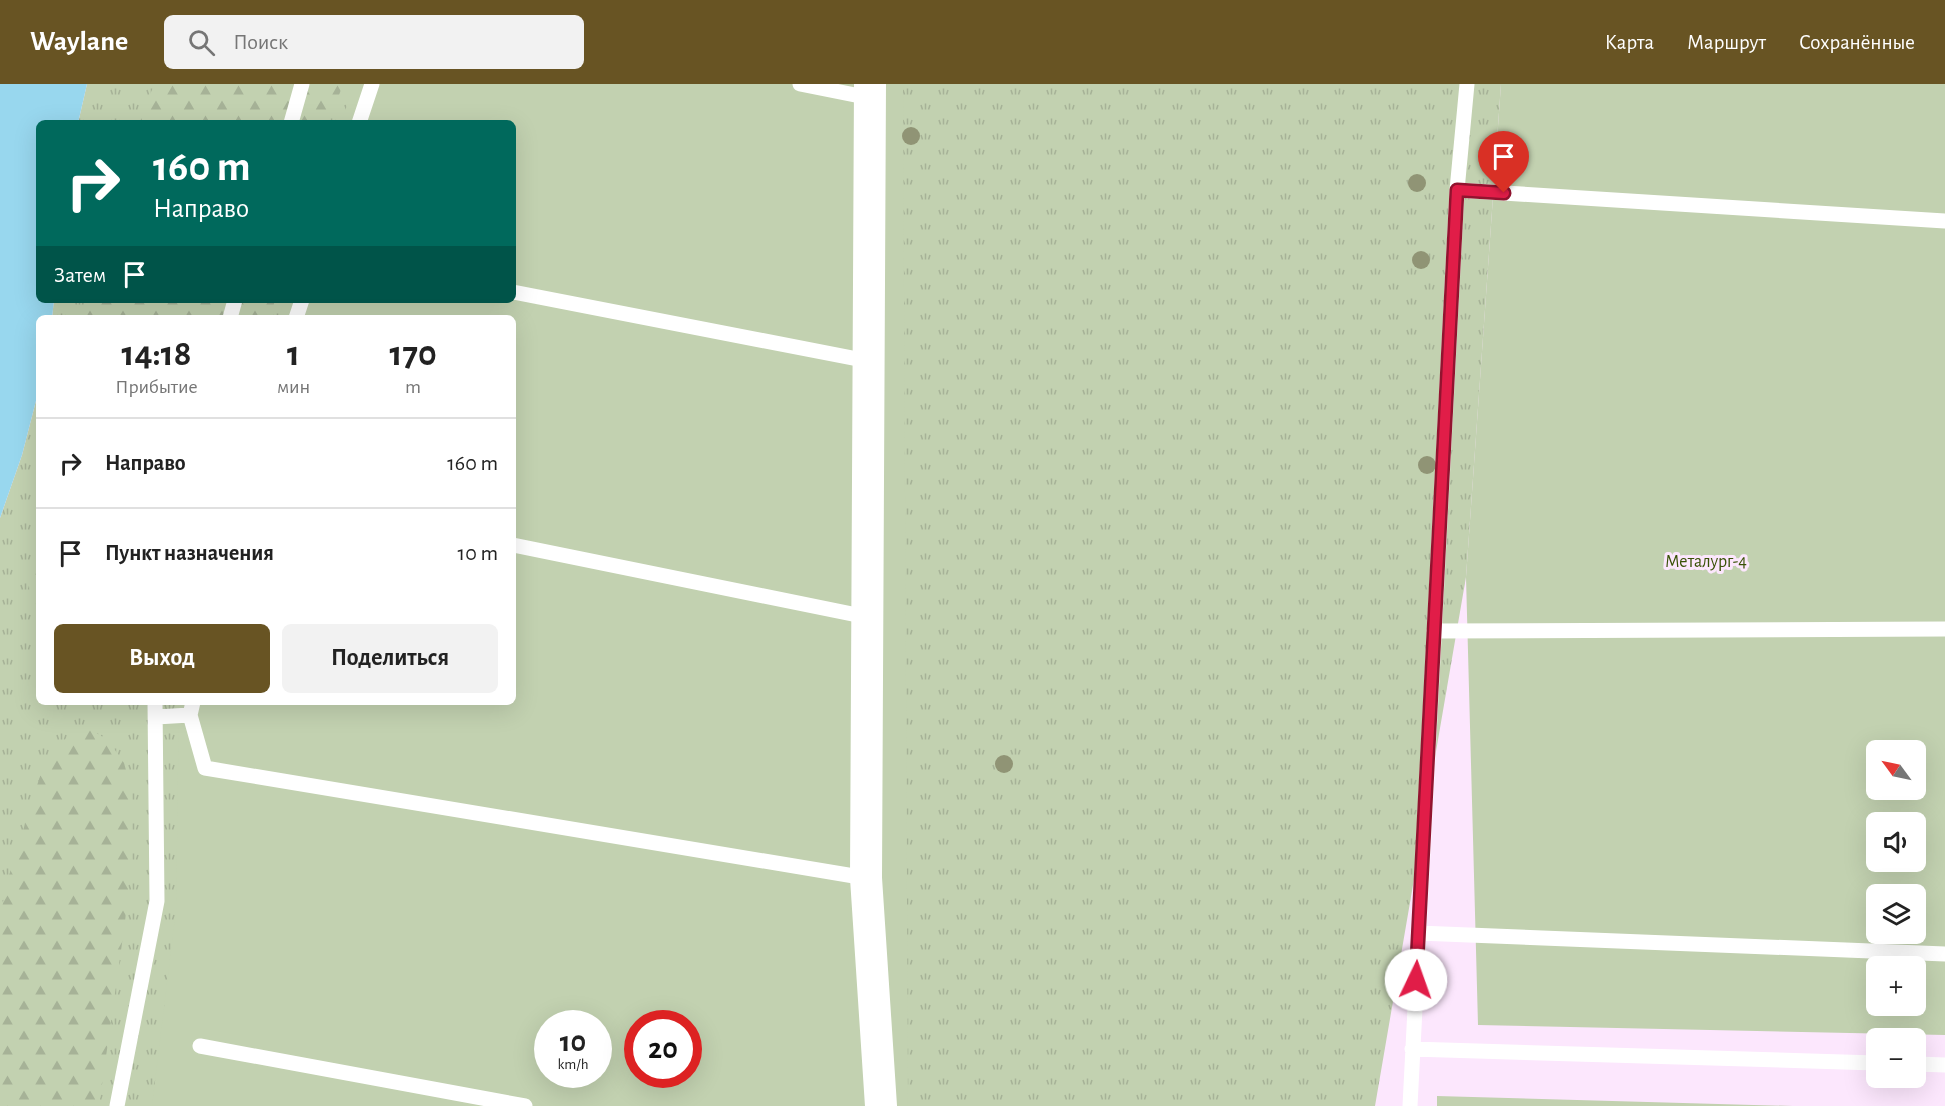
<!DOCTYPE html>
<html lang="ru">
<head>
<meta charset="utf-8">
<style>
	body { margin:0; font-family:"Alegreya Sans",sans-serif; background:#f2f2f2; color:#222; height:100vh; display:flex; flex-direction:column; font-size:22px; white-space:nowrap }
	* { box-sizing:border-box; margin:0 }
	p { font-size:20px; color:#767676 }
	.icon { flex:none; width:33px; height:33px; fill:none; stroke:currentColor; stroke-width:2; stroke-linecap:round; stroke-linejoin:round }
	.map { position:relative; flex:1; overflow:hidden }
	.sheet { position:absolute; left:36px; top:231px; width:480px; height:390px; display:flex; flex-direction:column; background:#fff; border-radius:9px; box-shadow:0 6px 24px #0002 }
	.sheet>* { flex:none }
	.guide { position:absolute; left:36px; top:36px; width:480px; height:183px; border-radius:9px; box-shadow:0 6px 24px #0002; background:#00695c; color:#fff; overflow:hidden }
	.needle { width:39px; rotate:303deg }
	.tools { position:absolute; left:1866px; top:656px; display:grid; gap:12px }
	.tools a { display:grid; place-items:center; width:60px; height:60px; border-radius:9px; background:#fff; box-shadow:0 6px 24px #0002; font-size:30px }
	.speed { position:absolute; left:534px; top:926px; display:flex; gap:12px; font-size:30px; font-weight:700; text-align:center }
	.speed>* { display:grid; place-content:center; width:78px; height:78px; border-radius:50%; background:#fff; box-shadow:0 6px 24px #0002; line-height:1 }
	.speed small { font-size:15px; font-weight:400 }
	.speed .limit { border:9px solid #d22; background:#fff; color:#111 }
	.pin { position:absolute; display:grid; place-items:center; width:51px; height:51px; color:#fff; margin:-62px -26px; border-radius:50% 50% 50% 0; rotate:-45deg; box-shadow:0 0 6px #0007 }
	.pin .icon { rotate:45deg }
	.me { position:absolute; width:66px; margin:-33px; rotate:3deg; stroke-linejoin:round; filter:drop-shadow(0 0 4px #0008) }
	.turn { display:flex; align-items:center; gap:21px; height:126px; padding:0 18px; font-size:27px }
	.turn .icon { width:78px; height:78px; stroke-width:2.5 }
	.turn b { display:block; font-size:42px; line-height:51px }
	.then { display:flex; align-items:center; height:57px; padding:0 18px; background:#0003; gap:12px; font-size:22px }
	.eta { display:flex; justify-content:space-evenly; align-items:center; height:102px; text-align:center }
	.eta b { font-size:36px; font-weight:600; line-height:42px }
	.action { display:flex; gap:12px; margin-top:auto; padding:12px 18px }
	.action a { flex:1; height:69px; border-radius:9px; background:#685423; color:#fff; font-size:24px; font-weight:600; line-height:69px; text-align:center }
	.action a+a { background:#f2f2f2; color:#222 }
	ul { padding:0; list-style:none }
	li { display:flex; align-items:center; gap:18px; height:90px; padding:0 18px; border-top:2px solid #e0e0e0 }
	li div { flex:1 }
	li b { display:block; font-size:22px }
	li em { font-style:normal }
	header { display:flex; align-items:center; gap:36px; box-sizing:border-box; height:84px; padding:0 30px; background:#685423; color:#fff }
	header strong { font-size:28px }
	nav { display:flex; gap:33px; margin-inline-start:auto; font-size:21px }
	.search { width:420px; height:54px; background:#f2f2f2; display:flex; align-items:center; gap:15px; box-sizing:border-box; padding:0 21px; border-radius:9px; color:#767676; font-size:22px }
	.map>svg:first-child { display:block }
	.grass { fill:url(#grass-tufts); fill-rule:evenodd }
	.forest { fill:url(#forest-firs) }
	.green { fill:#c2d1b0; fill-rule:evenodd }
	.water { fill:#98d7ee }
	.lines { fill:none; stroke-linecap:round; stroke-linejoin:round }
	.lane { stroke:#fff; stroke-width:15 }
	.street { stroke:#fff; stroke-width:32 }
	.tree { fill:#909475 }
	.route-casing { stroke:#92132f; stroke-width:15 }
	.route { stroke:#e11d48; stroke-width:10 }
	.labels { text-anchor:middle; stroke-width:6; stroke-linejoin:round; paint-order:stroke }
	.park-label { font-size:18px; fill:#385105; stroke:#fce7fd }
</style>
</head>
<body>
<header>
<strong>Waylane</strong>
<div class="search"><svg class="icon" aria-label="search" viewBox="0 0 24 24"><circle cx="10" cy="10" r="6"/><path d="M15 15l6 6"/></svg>Поиск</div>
<nav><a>Карта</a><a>Маршрут</a><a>Сохранённые</a></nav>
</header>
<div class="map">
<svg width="1945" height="1022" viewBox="0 0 1945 1022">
	<defs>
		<pattern id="grass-tufts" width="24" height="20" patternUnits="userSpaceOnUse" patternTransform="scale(1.5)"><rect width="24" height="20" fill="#c2d1b0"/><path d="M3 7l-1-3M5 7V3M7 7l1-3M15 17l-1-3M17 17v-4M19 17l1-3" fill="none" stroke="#a6b297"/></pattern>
		<pattern id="forest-firs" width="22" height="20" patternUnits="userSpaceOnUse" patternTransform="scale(1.5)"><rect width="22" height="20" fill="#c2d1b0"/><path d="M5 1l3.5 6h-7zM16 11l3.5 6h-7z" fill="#a6b297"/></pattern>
	</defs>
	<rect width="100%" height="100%" fill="#fce7fd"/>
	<path class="grass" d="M 87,0 L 1501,0 L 1466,493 L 1375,1022 L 0,1022 L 0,434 L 22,371 L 39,305 L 39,618 L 513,618 L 513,234 L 52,234 L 54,216 L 513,216 L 513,39 L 78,39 ZM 548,939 L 598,939 L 598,990 L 548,990 ZM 638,939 L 688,939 L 688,990 L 638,990 Z"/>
	<path class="forest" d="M 155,0 L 343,0 L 329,39 L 140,39 L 144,22 Z
		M 92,216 L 275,216 L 270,234 L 82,234 Z
		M 39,455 L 39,524 C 20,503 32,479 39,455 Z
		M 91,646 L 108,656 L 124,679 L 132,708 L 131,774 L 125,838 L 99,1022 L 0,1022 L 0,833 L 7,798 L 40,692 L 56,665 L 72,648 Z"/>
	<path class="green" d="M 354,0 L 903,0 L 908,1022 L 152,1022 L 176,826 L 179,618 L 513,618 L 513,234 L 279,234 L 284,216 L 513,216 L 513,39 L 341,39 ZM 548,939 L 598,939 L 598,990 L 548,990 ZM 638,939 L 688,939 L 688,990 L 638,990 Z
		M 1501,0 L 1945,0 L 1945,951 L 1478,941 L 1466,493 ZM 1876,666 L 1916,666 L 1916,705 L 1876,705 ZM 1876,738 L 1916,738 L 1916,777 L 1876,777 ZM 1876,810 L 1916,810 L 1916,849 L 1876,849 ZM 1876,882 L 1916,882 L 1916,921 L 1876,921 Z
		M 1437,1012 L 1793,1022 L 1437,1022 Z"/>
	<path class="water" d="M 0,0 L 87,0 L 78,39 L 39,39 L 39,216 L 54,216 L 52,234 L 39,234 L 39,305 L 22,371 L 0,434 Z"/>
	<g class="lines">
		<path class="lane" d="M 800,0 L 870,14
			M 291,39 L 302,0
			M 359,39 L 372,0
			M 1457,106 L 1945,137
			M 513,208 L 868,277
			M 230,234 L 235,216
			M 296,234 L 302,216
			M 513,461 L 867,533
			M 1434,547 L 1945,545
			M 193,618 L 190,631 L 205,684 L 866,794
			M 156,633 L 190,631
			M 1418,849 L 1945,870
			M 200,962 L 525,1022
			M 1412,965 L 1876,979
			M 1916,980 L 1945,981
			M 117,1022 L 157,817 L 155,618
			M 1410,1022 L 1457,106 L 1467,0"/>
		<path class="street" d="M 870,0 L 866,794 L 881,1022"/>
	</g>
	<g class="tree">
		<circle cx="911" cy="52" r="9"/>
		<circle cx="1417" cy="99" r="9"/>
		<circle cx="1421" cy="176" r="9"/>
		<circle cx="1427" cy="381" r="9"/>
		<circle cx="1004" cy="680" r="9"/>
	</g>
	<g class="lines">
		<defs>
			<path id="route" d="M 1416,896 L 1457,106 L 1504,109"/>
		</defs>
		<use href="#route" class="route-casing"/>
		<use href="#route" class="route"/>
	</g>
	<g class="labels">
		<g class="park-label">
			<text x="1706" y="483">Металург-4</text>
		</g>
	</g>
</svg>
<div class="tools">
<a><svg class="needle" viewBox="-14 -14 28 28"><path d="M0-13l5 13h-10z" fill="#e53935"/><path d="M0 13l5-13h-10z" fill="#767676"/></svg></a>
<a><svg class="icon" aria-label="sound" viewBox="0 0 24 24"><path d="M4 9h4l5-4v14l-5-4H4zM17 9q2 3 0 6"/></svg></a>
<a><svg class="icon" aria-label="layers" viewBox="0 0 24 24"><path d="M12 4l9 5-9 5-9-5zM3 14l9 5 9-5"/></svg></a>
<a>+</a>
<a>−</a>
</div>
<div class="speed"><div>10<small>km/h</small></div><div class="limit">20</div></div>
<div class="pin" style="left:1504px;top:109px;background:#d93025"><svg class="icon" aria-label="arrive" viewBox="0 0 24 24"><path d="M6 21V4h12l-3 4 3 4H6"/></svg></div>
<svg class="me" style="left:1416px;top:896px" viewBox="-20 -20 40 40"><circle r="19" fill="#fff"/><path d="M0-13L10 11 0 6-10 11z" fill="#e11d48"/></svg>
<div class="guide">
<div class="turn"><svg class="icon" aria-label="right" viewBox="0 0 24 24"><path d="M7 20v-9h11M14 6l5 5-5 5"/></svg><div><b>160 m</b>Направо</div></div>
<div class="then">Затем<svg class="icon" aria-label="arrive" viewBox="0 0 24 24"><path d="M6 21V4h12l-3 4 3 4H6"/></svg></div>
</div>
<section class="sheet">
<div class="eta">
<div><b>14:18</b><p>Прибытие</p></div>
<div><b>1</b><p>мин</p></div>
<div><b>170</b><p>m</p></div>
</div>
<ul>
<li><svg class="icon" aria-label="right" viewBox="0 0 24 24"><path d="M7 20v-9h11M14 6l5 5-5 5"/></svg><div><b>Направо</b></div><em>160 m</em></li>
<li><svg class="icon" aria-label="arrive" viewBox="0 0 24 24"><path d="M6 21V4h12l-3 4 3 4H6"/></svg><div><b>Пункт назначения</b></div><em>10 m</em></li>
</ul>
<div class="action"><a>Выход</a><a>Поделиться</a></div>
</section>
</div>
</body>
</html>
